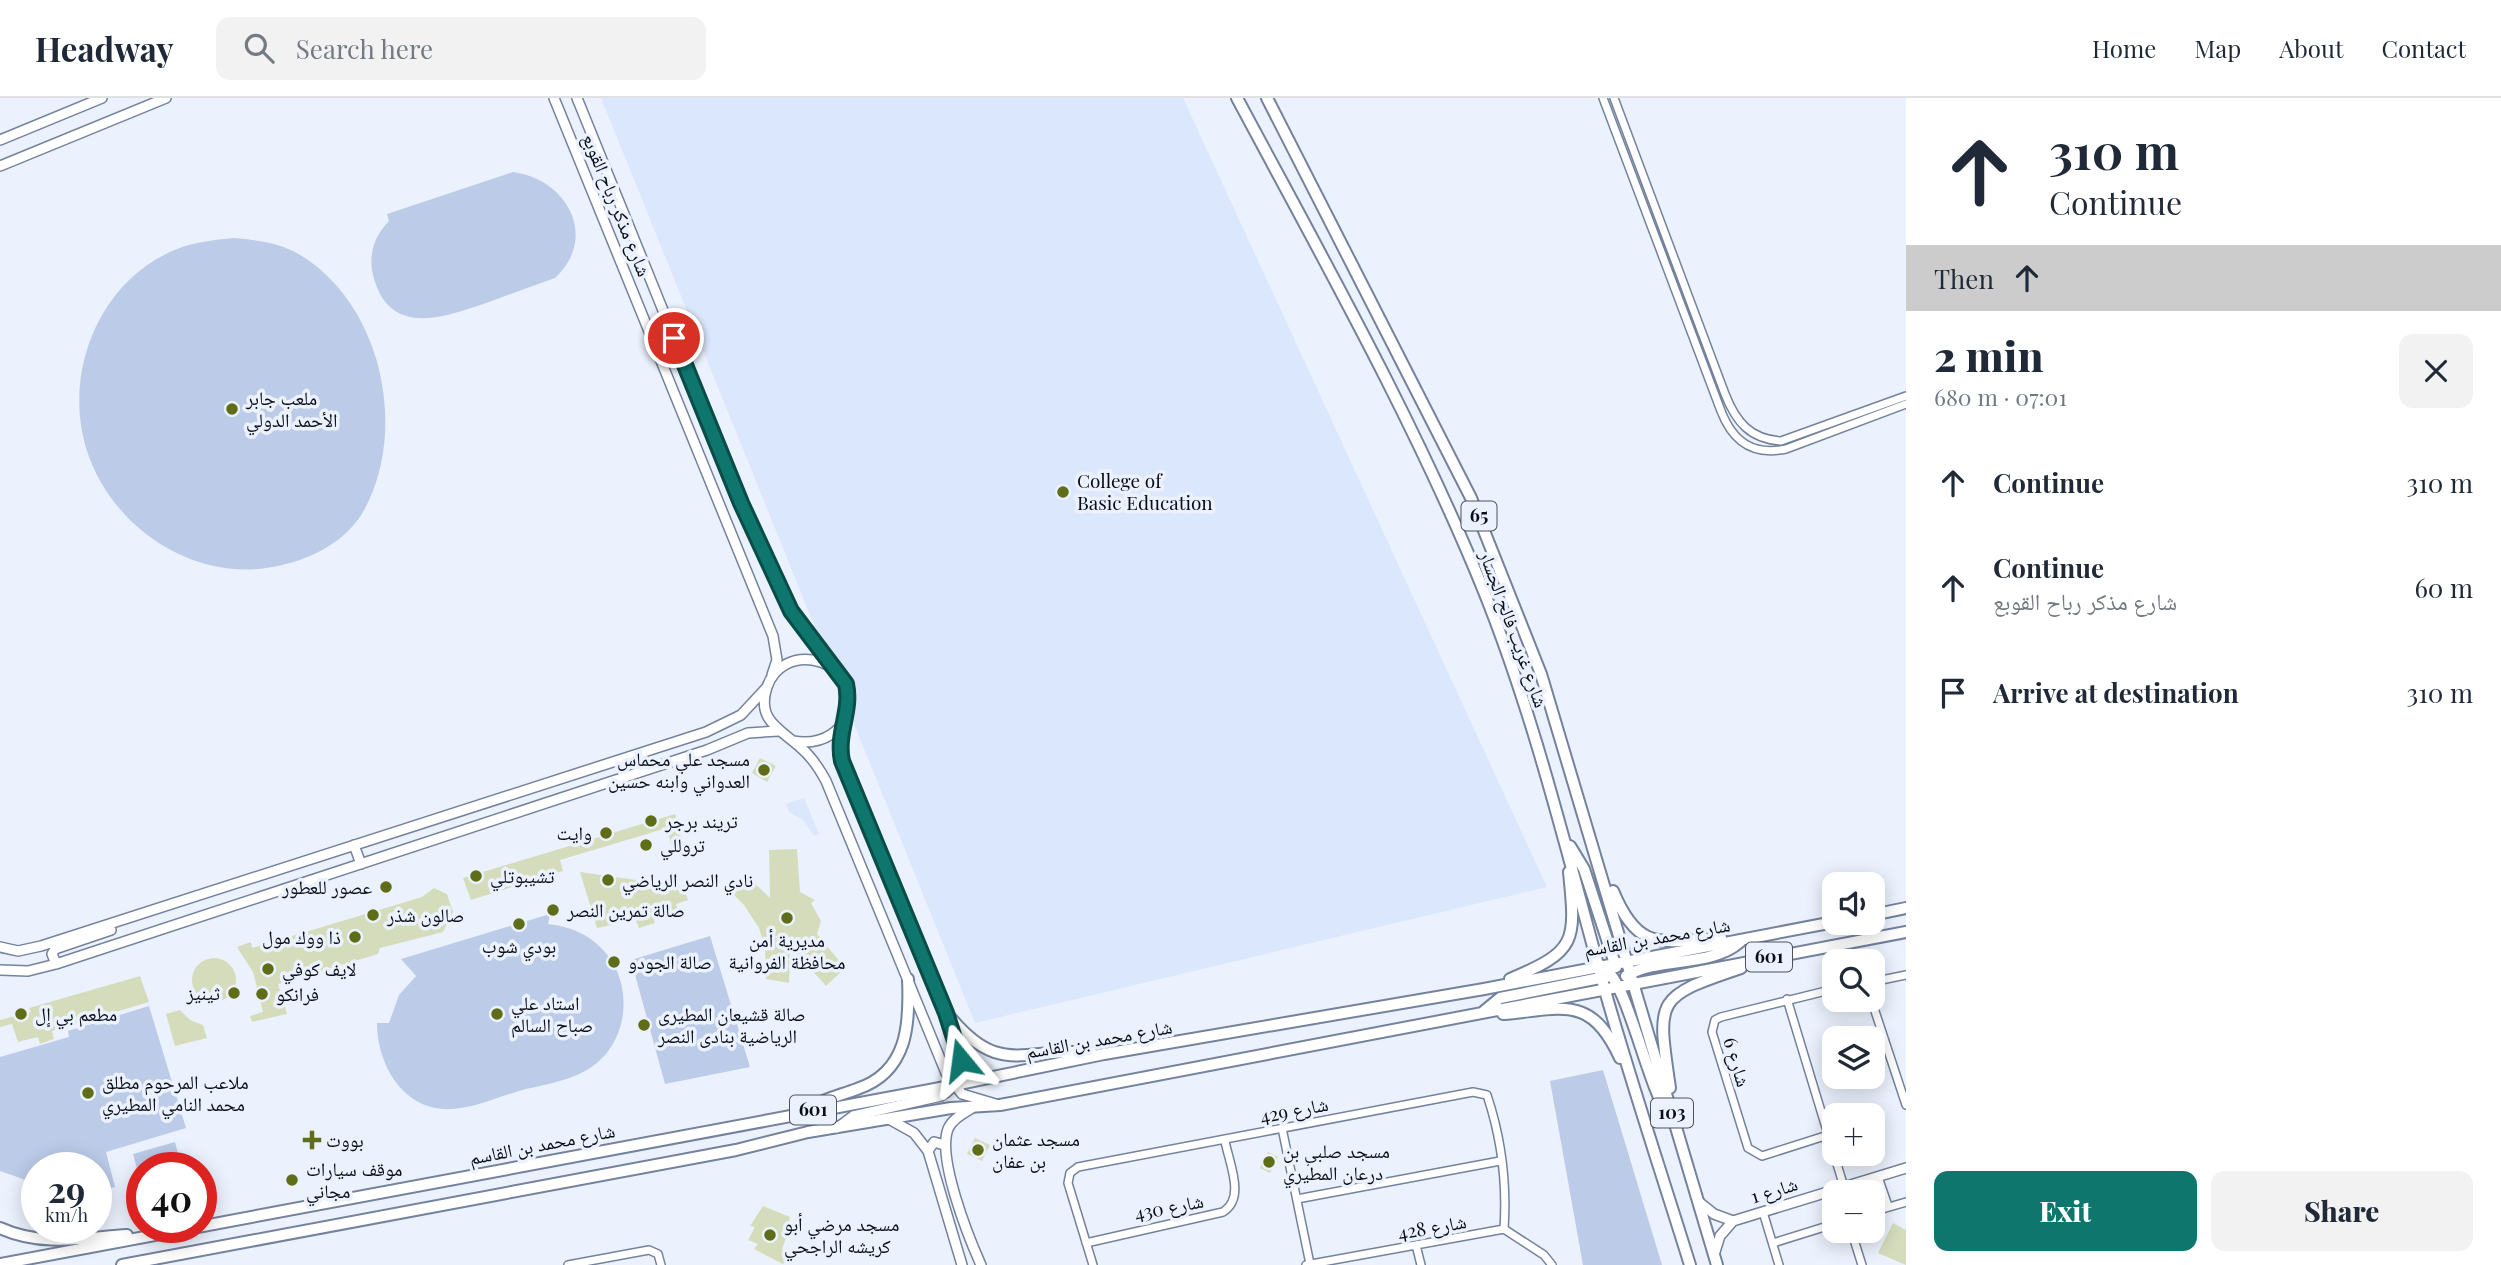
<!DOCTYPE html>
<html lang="en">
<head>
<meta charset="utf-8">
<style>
	body { margin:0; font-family:"Playfair Display","Noto Naskh Arabic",serif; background:#f2f2f3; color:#1f2937; height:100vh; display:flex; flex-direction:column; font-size:26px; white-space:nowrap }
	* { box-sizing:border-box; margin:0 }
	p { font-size:23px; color:#747a83 }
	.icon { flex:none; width:38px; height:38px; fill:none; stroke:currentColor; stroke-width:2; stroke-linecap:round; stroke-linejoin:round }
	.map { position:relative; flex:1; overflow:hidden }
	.details { display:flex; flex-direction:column; background:#fff; width:595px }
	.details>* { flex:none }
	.banner { background:#fff; color:#1f2937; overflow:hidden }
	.tools { position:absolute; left:1822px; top:774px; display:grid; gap:14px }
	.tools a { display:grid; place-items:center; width:63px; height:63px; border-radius:14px; background:#fff; box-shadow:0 4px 18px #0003; font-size:35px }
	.speed { position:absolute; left:21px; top:1054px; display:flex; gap:14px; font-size:35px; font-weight:700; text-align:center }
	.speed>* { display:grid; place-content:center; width:91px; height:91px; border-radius:50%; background:#fff; box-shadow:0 4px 18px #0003; line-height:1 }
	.speed small { font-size:18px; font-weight:400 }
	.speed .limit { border:10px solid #d22; background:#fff; color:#111 }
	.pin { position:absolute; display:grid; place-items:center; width:60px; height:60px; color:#fff; margin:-30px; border:4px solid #fff; border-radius:50%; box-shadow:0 2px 7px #0007 }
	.me { position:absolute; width:77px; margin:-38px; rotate:344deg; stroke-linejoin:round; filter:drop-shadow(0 0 5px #0008) }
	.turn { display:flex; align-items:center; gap:24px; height:147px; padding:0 28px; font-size:32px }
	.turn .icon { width:91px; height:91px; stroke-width:2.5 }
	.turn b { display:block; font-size:49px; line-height:60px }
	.then { display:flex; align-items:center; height:66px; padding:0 28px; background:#0003; gap:14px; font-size:26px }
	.round { display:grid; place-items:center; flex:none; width:74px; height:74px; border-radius:14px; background:#f2f2f3 }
	.summary { display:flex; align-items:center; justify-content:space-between; height:119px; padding:0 28px }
	h1 { font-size:42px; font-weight:800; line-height:52px }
	.action { display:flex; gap:14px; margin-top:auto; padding:14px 28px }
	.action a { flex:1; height:80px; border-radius:14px; background:#0f766e; color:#fff; font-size:28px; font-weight:800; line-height:80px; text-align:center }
	.action a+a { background:#f2f2f3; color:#1f2937 }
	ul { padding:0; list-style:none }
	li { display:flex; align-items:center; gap:21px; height:105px; padding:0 28px }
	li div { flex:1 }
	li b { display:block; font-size:26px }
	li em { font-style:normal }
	header { display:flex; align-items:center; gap:42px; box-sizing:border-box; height:98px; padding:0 35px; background:#fff; border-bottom:2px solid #e0e1e3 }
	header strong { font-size:33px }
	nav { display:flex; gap:38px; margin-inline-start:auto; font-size:24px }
	.search { width:490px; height:63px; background:#f2f2f3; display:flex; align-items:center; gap:18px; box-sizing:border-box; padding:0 24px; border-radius:14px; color:#747a83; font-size:26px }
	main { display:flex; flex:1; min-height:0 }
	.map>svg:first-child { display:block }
	.built { fill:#dbe7fd }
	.green { fill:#bbcbe8 }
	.building { fill:#d4dcbc }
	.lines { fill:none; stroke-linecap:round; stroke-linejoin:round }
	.minor-casing { stroke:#74829d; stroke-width:10 }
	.tertiary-casing { stroke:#74829d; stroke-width:12 }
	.primary-casing { stroke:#74829d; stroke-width:14 }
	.minor { stroke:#fff; stroke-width:7 }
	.tertiary { stroke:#fff; stroke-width:9 }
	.primary { stroke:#fff; stroke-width:10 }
	.route-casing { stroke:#0a4d48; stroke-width:18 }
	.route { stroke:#0f766e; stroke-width:12 }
	.poi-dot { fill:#5f6d18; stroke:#ebf2fd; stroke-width:2.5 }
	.labels { text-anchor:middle; stroke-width:7; stroke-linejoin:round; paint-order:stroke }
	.shield { fill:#ebf2fd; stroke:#4c525c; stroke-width:2 }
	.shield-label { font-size:18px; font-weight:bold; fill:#080d17 }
	.street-label { font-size:19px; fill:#080d17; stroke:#ebf2fd }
	.poi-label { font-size:19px; fill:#080d17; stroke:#ebf2fd; text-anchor:start }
</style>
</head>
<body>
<header>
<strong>Headway</strong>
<div class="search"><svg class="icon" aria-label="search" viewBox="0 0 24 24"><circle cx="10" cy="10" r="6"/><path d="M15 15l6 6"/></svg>Search here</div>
<nav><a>Home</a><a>Map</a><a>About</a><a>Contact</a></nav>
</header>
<main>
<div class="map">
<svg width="1906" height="1167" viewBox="0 0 1906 1167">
	<rect width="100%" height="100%" fill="#ebf2fd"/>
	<path class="built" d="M 601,0 L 1183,0 L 1547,789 L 975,925 Z
		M 804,700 L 819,736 L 814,738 L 803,722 L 789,714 L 786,706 Z"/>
	<path class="green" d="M 513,74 C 567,81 599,139 555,180 C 533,188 511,196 489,204 C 445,219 389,241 373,177 C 368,156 375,137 389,123 L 387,116 Z
		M 234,140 C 255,142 275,144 295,154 C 381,201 410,331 363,414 C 346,443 313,460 282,467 C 200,488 113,433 87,353 C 62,275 99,182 177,151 C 195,144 214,142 234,140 Z
		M 550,816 L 548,826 C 578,829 603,844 616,871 C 633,907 621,954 585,973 C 566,984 540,987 519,993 C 498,999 474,1010 452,1011 C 404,1014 377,967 377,925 L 389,925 L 399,897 L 416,878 L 401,861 Z
		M 710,838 L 750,969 L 665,986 L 631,862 Z
		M 149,908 L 186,1030 L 106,1054 L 115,1089 L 96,1093 L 96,1069 L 37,1069 L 37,1086 L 0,1073 L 0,959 L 69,939 L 68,933 Z
		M 1603,972 L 1662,1167 L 1583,1167 L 1550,983 Z
		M 175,1044 L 182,1069 L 142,1069 L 140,1082 L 133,1056 Z"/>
	<path class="building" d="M 760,660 L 776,668 L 767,684 L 752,675 Z
		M 675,716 L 686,754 L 674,758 L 667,730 L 560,762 L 563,773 L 471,802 L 463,780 Z
		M 797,751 L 800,794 L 815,802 L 811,805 L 821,823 L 817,836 L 845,870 L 826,888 L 790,848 L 789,885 L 766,881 L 765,850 L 759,830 L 744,807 L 731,794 L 745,776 L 770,800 L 769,752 Z
		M 580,774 L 684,789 L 688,802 L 676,806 L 678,812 L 652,816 L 655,825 L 639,830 L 636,822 L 597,830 Z
		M 434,790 L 447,796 L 453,814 L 443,834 L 380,850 L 378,856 L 278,886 L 287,916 L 252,924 L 250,918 L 263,914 L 253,874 L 237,849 L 251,844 L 252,850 L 422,799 Z
		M192 882a22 22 0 1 1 44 0a22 22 0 1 1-44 0Z
		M 140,878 L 149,904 L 52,933 L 54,941 L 40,946 L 38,939 L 18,944 L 12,926 L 0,929 L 0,922 L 31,914 L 29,910 Z
		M 180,912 L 190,922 L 203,927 L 207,940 L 175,948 L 166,916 Z
		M 975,1040 L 990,1047 L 982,1063 L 967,1056 Z
		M 1268,1054 L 1278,1059 L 1270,1075 L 1260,1070 Z
		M 763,1108 L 790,1119 L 789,1123 L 792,1124 L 782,1151 L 789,1155 L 783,1166 L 754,1151 L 758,1146 L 748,1142 L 755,1129 L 750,1128 Z
		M 1893,1125 L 1906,1132 L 1906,1167 L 1878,1155 Z"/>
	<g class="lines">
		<defs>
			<path id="minor" d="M 1603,0 L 1721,313 C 1733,344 1753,358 1786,351 L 1906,306
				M 1614,0 L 1725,296 C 1736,324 1750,341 1781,343 L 1906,298
				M 1872,884 L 1906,877
				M 1787,901 L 1844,1089
				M 1871,901 L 1906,1007
				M 1282,1030 L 1310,1166
				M 1828,1037 L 1762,1058 L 1748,1050 L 1712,934 L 1715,922 L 1721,919 L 1834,891
				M 1878,1079 L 1888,1108
				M 1297,1101 L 1500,1063
				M 1763,1114 L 1779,1167
				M 1872,1114 L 1906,1104
				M 1851,1132 L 1862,1167
				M 1086,1145 L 1223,1114 C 1246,1100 1229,1065 1225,1043
				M 1773,1145 L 1834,1126
				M 1416,1147 L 1421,1167
				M 568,1167 L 649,1152 L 658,1156 L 661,1167
				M 1093,1167 L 1068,1085 L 1070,1075 L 1078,1069 L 1473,994 L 1487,997 C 1501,1039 1507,1087 1504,1131
				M 1306,1167 L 1504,1131 L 1544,1157 L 1552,1167"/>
			<path id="tertiary" d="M 554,0 L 773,538 L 777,562 L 772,577
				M 577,0 L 741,405 L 791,513 L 827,565
				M 0,42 L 102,0
				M 0,68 L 166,0
				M 793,643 C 821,648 848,634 849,603 C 849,557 782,545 767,589 C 756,622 780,631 800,649 C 811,658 819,670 826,683 L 946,975 L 962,996 L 999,1007
				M 354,747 L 361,766
				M 0,849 L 18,853 L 41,848 L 706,634 L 741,617 L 767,589
				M 56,866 L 52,856 L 55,851 L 111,832
				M 0,872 L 28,873 L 56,866 L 707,652 L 748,635 L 778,633
				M 972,1010 C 963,1016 952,1021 948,1031 C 937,1060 968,1138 981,1167
				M 889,1021 L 914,1035 L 928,1053 L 962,1167
				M 837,1030 L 853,1018 L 941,998 C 974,979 956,942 946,914 L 842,663 L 839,644 L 843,627
				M 928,1053 L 934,1044 L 944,1047
				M 1699,1104 L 1714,1116 L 1733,1123
				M 1714,1157 L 1720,1138 L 1733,1123 L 1906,1070"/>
			<path id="primary" d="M 1237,0 C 1323,161 1414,322 1483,491 C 1536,622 1568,760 1606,896 C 1632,987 1662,1077 1690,1167
				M 1267,0 L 1471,400 L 1541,576 L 1717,1167
				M 1570,748 L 1584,771 L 1616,869
				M 1613,793 C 1639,856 1662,843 1721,840
				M 1872,817 L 1906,810
				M 1600,867 C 1627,877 1646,987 1670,1020
				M 1626,878 C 1660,858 1710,870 1740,844
				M 1510,881 C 1577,853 1576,844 1569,774
				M 946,914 C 998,980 1021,950 1091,954
				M 1483,914 L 1500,900 L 1610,878
				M 1503,916 C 1563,911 1591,896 1620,960
				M 1670,990 C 1657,901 1654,899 1741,870
				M 811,1009 C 826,1000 841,997 857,991 C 908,974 910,926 908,881
				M 0,1130 C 42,1149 83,1140 127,1137
				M 0,1166 L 935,991 L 1104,956 L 1484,891 L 1834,824
				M 122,1167 L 736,1052 L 808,1034 L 951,1010 L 1000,1007 L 1906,834"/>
		</defs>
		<use href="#minor" class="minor-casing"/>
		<use href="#tertiary" class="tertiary-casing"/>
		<use href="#primary" class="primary-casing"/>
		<use href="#minor" class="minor"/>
		<use href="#tertiary" class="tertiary"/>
		<use href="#primary" class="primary"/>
	</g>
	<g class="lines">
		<defs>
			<path id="route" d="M 674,240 L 741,405 L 791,513 L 846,586 C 852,613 836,635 842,663 L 946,915 L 961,962"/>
		</defs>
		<use href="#route" class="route-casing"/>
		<use href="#route" class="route"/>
	</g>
	<g class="poi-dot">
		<circle cx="232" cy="311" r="7"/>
		<circle cx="1063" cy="394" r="7"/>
		<circle cx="764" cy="672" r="7"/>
		<circle cx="651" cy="723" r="7"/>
		<circle cx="606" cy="735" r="7"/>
		<circle cx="646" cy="747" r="7"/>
		<circle cx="476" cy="778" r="7"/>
		<circle cx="608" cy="782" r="7"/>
		<circle cx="386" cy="789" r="7"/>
		<circle cx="553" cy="812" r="7"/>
		<circle cx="373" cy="817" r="7"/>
		<circle cx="787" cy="820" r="7"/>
		<circle cx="519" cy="826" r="7"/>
		<circle cx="355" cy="839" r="7"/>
		<circle cx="614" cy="864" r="7"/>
		<circle cx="268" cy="871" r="7"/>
		<circle cx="234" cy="895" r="7"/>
		<circle cx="262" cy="896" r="7"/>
		<circle cx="21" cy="916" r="7"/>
		<circle cx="497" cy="916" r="7"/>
		<circle cx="644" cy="927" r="7"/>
		<circle cx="88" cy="995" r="7"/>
		<path d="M308.5 1031.5h7v7h7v7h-7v7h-7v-7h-7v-7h7z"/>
		<circle cx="978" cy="1052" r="7"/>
		<circle cx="1269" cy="1064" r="7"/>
		<circle cx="292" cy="1082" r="7"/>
		<circle cx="770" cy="1137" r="7"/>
	</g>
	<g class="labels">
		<g class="shield">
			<rect x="1461.5" y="403.5" width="35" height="29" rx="5"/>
			<rect x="1746" y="844.5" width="46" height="29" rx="5"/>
			<rect x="790" y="997.5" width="46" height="29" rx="5"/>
			<rect x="1651" y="1000.5" width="42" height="29" rx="5"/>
		</g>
		<g class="shield-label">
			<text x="1479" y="424">65</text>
			<text x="1769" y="865">601</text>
			<text x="813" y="1018">601</text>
			<text x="1672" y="1021">103</text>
		</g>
		<g class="street-label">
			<text transform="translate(617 107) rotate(68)" y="7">شارع مذكر رباح القوبع</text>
			<text transform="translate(1514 531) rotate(70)" y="7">شارع غريب فالح الجسار</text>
			<text transform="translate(1657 839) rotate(-10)" y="7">شارع محمد بن القاسم</text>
			<text transform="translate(1099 941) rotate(-10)" y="7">شارع محمد بن القاسم</text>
			<text transform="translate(1737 964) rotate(73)" y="7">شارع 6</text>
			<text transform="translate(1294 1012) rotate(-11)" y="7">شارع 429</text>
			<text transform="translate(542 1046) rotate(-11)" y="7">شارع محمد بن القاسم</text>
			<text transform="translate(1774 1092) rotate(-17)" y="7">شارع 1</text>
			<text transform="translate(1169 1109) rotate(-11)" y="7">شارع 430</text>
			<text transform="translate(1432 1129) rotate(-10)" y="7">شارع 428</text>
		</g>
		<g class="poi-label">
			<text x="246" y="307">ملعب جابر<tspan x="246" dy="22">الأحمد الدولي</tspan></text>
			<text x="1077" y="390">College of<tspan x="1077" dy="22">Basic Education</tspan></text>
			<text x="750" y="668" text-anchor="end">مسجد علي محماس<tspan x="750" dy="22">العدواني وابنه حسين</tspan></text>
			<text x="665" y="730">تريند برجر</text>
			<text x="592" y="742" text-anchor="end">وايت</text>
			<text x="660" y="754">تروللي</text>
			<text x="490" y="785">تشيبوتلي</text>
			<text x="622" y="789">نادي النصر الرياضي</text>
			<text x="372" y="796" text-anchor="end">عصور للعطور</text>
			<text x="567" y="819">صالة تمرين النصر</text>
			<text x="387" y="824">صالون شذر</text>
			<text x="341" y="846" text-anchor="end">ذا ووك مول</text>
			<text x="787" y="849" text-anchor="middle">مديرية أمن<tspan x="787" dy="22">محافظة الفروانية</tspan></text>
			<text x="519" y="855" text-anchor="middle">بودي شوب</text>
			<text x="628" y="871">صالة الجودو</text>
			<text x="282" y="878">لايف كوفي</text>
			<text x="220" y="902" text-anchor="end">ثينيز</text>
			<text x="276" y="903">فرانكو</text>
			<text x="511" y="912">استاد علي<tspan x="511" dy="22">صباح السالم</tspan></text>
			<text x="35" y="923">مطعم بي إل</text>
			<text x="658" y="923">صالة قشيعان المطيرى<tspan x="658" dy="22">الرياضية بنادى النصر</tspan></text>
			<text x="102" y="991">ملاعب المرحوم مطلق<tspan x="102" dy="22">محمد النامي المطيري</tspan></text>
			<text x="992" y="1048">مسجد عثمان<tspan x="992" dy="22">بن عفان</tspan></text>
			<text x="326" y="1049">بووت</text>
			<text x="1283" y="1060">مسجد صلبي بن<tspan x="1283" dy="22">درعان المطيري</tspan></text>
			<text x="306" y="1078">موقف سيارات<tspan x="306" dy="22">مجاني</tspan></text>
			<text x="784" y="1133">مسجد مرضي أبو<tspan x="784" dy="22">كريشه الراجحي</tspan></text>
		</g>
	</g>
</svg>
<div class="tools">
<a><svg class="icon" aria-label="sound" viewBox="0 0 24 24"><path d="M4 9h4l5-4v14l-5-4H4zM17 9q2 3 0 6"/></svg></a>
<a><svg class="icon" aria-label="search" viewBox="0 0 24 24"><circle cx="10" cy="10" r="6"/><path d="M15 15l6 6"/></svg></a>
<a><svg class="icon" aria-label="layers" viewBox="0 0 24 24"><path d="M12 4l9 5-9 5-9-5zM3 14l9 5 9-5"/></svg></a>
<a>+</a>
<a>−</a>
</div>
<div class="speed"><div>29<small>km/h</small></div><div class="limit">40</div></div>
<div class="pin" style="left:674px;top:240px;background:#d93025"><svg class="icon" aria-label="arrive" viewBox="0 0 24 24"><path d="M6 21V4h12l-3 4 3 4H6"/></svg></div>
<svg class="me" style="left:961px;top:962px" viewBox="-20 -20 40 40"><path d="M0-17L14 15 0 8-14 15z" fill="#0f766e" stroke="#fff" stroke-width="4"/></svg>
</div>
<section class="details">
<div class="banner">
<div class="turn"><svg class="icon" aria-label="ahead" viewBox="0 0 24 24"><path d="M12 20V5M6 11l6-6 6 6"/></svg><div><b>310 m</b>Continue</div></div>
<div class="then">Then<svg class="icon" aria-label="ahead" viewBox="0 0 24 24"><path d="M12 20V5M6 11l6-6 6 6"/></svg></div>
</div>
<div class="summary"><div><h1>2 min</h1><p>680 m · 07:01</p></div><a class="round"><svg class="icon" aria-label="close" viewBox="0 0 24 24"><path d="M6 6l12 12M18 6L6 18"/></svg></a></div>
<ul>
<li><svg class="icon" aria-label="ahead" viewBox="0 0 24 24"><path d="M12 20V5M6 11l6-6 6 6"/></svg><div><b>Continue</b></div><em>310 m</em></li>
<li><svg class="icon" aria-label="ahead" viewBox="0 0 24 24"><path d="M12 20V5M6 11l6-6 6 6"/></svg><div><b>Continue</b><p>شارع مذكر رباح القوبع</p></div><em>60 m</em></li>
<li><svg class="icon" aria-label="arrive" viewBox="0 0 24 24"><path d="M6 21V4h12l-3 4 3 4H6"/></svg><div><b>Arrive at destination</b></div><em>310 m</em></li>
</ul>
<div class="action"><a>Exit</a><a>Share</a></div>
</section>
</main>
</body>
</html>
